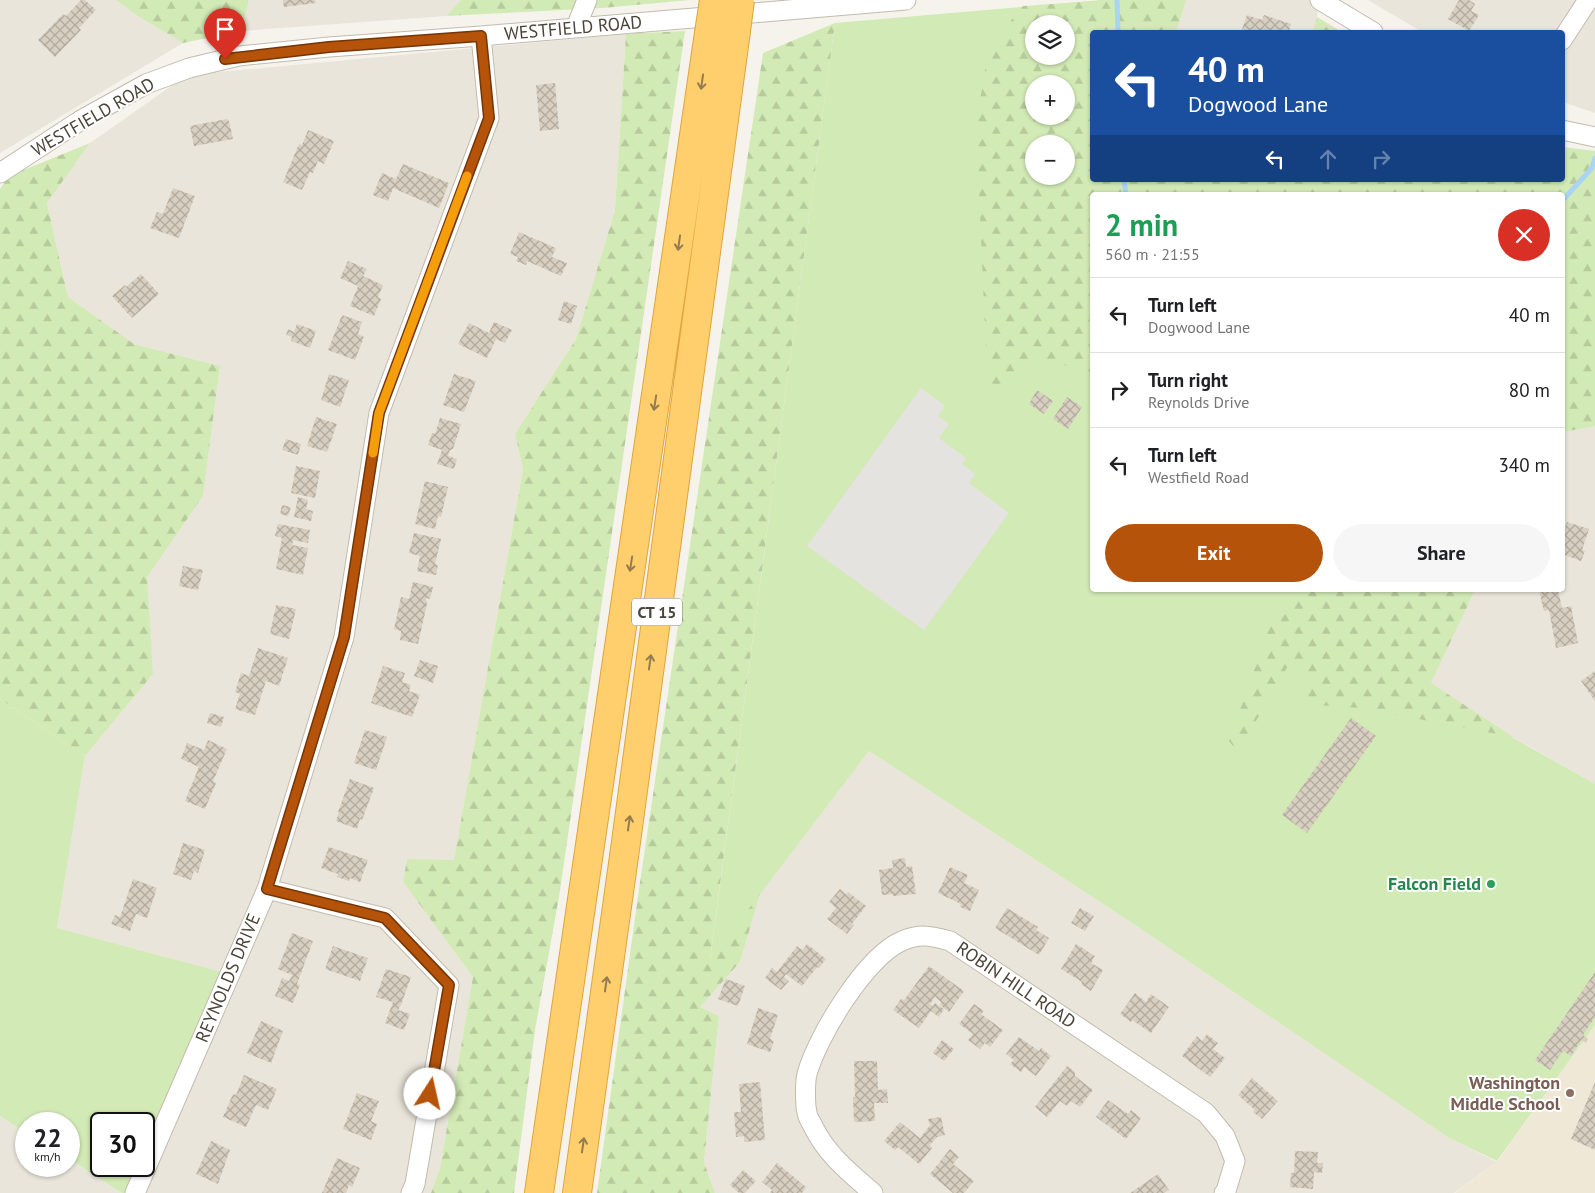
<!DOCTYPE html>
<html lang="en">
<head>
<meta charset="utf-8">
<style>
	body { margin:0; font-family:"PT Sans",sans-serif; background:#f6f6f6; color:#202124; height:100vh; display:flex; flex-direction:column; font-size:19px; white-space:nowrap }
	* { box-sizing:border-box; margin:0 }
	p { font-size:16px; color:#757577 }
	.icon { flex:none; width:28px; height:28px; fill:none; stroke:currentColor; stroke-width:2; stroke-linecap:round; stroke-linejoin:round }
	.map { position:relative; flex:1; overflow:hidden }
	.drawer { position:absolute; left:1090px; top:192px; width:475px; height:400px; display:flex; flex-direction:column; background:#fff; border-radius:5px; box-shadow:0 1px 4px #0004 }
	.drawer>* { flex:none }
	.top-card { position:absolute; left:1090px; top:30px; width:475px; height:152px; border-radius:5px; box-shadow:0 1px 4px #0004; background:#1a4fa0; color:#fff; overflow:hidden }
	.tools { position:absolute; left:1025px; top:15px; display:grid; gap:10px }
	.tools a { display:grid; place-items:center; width:50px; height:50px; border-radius:50%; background:#fff; box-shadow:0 1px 4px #0004; font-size:25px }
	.speed { position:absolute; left:15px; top:1112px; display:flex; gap:10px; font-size:25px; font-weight:700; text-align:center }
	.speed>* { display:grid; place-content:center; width:65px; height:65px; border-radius:50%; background:#fff; box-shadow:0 1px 4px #0004; line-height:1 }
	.speed small { font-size:12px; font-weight:400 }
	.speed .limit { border:2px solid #111; border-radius:8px; background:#fff; color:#111 }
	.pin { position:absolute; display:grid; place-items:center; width:42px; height:42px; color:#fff; margin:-51px -21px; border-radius:50% 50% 50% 0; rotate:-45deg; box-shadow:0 0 5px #0007 }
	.pin .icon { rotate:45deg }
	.me { position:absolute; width:55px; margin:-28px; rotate:10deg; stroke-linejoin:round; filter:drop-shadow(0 0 4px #0008) }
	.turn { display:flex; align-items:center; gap:18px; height:105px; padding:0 15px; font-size:22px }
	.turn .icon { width:65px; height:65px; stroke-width:2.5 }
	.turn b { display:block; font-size:35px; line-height:42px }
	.lanes { display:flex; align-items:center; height:48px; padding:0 15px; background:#0003; justify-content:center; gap:25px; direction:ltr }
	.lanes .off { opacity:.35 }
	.round { display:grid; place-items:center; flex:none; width:52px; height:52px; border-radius:26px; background:#f6f6f6 }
	.headline { display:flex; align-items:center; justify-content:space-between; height:85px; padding:0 15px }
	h1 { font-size:30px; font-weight:700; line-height:38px; color:#1e9e55 }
	.primary-button { display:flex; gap:10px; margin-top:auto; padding:10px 15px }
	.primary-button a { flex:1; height:58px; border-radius:30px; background:#b45309; color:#fff; font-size:20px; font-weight:700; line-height:58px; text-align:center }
	.primary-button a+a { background:#f6f6f6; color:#202124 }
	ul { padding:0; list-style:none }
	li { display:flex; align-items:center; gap:15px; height:75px; padding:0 15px; border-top:1px solid #e0e0e0 }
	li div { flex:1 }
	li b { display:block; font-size:19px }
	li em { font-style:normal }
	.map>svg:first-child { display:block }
	.residential { fill:#eae5da }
	.education { fill:#efe8d6 }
	.green { fill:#d2eab5; fill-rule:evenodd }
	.forest { fill:url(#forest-firs); fill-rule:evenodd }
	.parking { fill:#e5e3e0 }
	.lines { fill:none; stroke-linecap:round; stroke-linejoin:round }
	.stream { stroke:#a9d4f2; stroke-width:5 }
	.building { fill:url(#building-cross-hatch) }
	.minor-casing { stroke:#c2bbae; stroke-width:21 }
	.highway-casing { stroke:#e0a43c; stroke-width:30 }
	.minor { stroke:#fff; stroke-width:19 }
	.highway { stroke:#ffcf6e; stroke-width:28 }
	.highway-bridge-casing { stroke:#e0a43c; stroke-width:30; stroke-linecap:butt }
	.highway-bridge { stroke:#ffcf6e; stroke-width:28 }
	.oneway { stroke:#937c4e }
	.route-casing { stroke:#753606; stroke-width:12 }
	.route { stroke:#b45309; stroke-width:9 }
	.slow { stroke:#f59e0b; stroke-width:9 }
	.leisure-dot { fill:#2e9e5b; stroke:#fff; stroke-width:2 }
	.education-dot { fill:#8d6e63; stroke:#fff; stroke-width:2 }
	.labels { text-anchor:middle; stroke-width:4; stroke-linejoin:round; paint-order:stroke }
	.shield { fill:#fff; stroke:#817c74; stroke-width:1 }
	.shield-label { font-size:16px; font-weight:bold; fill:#4b4439 }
	.street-label { font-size:18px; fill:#4b4439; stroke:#fff }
	.leisure-label { font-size:18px; font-weight:bold; fill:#27864d; stroke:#fff; text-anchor:end }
	.education-label { font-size:18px; font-weight:bold; fill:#785e54; stroke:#fff; text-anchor:end }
</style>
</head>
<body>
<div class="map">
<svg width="1595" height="1193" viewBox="0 0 1595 1193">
	<defs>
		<pattern id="forest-firs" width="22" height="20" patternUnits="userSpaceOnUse" patternTransform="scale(1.25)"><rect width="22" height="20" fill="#d2eab5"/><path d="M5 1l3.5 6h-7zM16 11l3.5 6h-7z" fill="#b6ca9c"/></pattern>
		<pattern id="building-cross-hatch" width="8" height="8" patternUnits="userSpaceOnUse" patternTransform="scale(1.25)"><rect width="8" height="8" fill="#d8cfc1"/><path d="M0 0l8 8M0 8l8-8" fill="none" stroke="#b1aa9e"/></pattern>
	</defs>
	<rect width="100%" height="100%" fill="#f6f3ec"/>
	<path class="residential" d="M 0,0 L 116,0 L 139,17 L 183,43 L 0,153 Z
		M 249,0 L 461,0 L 446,16 L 242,31 Z
		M 1186,0 L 1319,0 L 1317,17 L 1312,32 L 1176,32 Z
		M 1368,0 L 1595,0 L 1595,113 L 1563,102 L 1562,32 L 1422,32 Z
		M 626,34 L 615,210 L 576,339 L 515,434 L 523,469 L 454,861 L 407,859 L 403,882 L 473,977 L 440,1168 L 431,1193 L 141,1193 L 237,976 L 57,928 L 85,756 L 153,674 L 146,577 L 203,496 L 220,366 L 134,344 L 68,297 L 47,203 L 90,143 L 187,75 Z
		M 1595,387 L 1595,784 L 1428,689 L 1475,590 L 1562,590 L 1563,430 Z
		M 869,751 L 1129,921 L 1449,1138 L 1497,1162 L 1454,1193 L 715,1193 L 704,1162 L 719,1016 L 700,1007 L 740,962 L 760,894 Z
		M 0,1116 L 26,1133 L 26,1166 L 69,1166 L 69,1159 L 122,1193 L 0,1193 Z"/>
	<path class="education" d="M 1595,1025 L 1595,1193 L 1455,1193 L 1497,1162 Z"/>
	<path class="green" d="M 1102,0 L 1186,0 L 1176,32 L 1092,32 L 1092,180 L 1562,180 L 1562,195 L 1092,195 L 1092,590 L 1369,590 L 1329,634 L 1595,784 L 1595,1025 L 1497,1161 L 1449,1138 L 1129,921 L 869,751 L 710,960 L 835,23 ZM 1034,24 L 1066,24 L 1066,56 L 1034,56 ZM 1034,84 L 1066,84 L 1066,116 L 1034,116 ZM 1034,144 L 1066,144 L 1066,176 L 1034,176 Z
		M 0,699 L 85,756 L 57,928 L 237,976 L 141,1193 L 122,1193 L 69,1159 L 69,1124 L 26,1124 L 26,1133 L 0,1116 ZM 101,1124 L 144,1124 L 144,1166 L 101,1166 Z"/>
	<path class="forest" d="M 116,0 L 249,0 L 242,31 L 183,43 L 139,17 Z
		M 461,0 L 690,0 L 602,8 L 446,16 Z
		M 1109,0 L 1186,0 L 1176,32 L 1092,32 L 1092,180 L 1562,180 L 1563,147 L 1595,151 L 1595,426 L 1563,432 L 1562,195 L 1092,195 L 1092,374 L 1036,356 L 995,393 L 987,373 L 976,124 L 989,47 L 1023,6 ZM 1034,24 L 1066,24 L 1066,56 L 1034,56 ZM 1034,84 L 1066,84 L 1066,116 L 1034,116 ZM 1034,144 L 1066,144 L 1066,176 L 1034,176 Z
		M 1317,17 L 1342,32 L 1312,32 Z
		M 835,23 L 710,959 L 760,894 L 740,962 L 700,1007 L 719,1016 L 704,1162 L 715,1193 L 597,1193 L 639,889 L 763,53 Z
		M 685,31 L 559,897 L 535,1030 L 514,1193 L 431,1193 L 440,1168 L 473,977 L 403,882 L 407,859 L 454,860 L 523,469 L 515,434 L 576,339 L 615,210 L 626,34 Z
		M 90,143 L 47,203 L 68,297 L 134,344 L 220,366 L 203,496 L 147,577 L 153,674 L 85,756 L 0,699 L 0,189 L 9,176 Z
		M 1306,590 L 1475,590 L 1431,683 L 1513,737 L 1361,708 L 1301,704 L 1306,671 L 1288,666 L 1238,752 L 1229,741 L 1273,617 L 1289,601 Z"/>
	<path class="parking" d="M 921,388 L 945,406 L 938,416 L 949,424 L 939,438 L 966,458 L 962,464 L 975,474 L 969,483 L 1009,513 L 924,630 L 807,546 Z"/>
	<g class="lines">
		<path class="stream" d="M 1117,0 L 1118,32
			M 1124,180 L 1126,195
			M 1562,201 L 1592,168 L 1595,158"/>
	</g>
	<path class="building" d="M 81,0 L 85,0 L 96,10 L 79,28 L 81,30 L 55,57 L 38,40 L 63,14 L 66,16 Z
		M 283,0 L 315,0 L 316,3 L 284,7 Z
		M 1459,0 L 1469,0 L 1475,4 L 1471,11 L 1479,15 L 1469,31 L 1448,19 Z
		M 1247,15 L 1262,20 L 1264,15 L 1291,24 L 1289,32 L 1241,32 Z
		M 555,83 L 559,129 L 540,131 L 536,85 Z
		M 227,119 L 229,121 L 233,139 L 194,146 L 190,126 Z
		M 308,130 L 334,141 L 324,164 L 318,161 L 313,173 L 310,172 L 302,190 L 283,182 L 299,144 L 302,145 Z
		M 403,164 L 449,183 L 439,208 L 393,188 L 388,201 L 373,195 L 382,173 L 396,179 Z
		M 173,188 L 195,196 L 179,238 L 150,228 L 157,212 L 163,214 Z
		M 519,232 L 556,248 L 552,257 L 567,263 L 561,276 L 527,261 L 526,265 L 516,261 L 518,257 L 510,254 Z
		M 348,261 L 367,269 L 363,276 L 383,285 L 378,297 L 381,299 L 374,316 L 350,306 L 358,286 L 340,278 Z
		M 141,274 L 159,294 L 132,318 L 112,296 L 125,285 L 126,287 Z
		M 564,301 L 577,306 L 571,324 L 558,320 Z
		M 342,315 L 362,322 L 358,334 L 364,337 L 355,360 L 328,350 Z
		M 494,322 L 512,330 L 505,343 L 496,339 L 487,358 L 458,344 L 469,323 L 489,333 Z
		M 297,324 L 316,331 L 310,348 L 291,341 L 292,337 L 286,335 L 288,329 L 294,332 Z
		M 329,374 L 349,380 L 340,407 L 321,400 Z
		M 454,374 L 476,381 L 464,412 L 443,405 Z
		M 1037,390 L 1053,401 L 1044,414 L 1029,404 Z
		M 1067,397 L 1082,407 L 1068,429 L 1053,419 Z
		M 316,417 L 337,424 L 327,452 L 307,446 Z
		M 440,418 L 461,424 L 453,449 L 450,450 L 448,456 L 457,459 L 454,469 L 437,464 L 442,450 L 428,445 L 432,433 L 435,434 Z
		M 286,439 L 301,444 L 298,455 L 282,450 Z
		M 296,466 L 320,471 L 315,498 L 291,493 Z
		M 425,481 L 448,487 L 441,517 L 438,516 L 435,529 L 415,524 Z
		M 298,497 L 308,500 L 306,509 L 313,511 L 311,521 L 294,517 Z
		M 282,505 L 291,507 L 288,516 L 280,514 Z
		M 1567,522 L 1589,529 L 1582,550 L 1585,551 L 1581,561 L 1562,554 L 1564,543 L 1562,535 Z
		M 278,524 L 310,530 L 308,543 L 293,540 L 292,545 L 308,548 L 303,575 L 276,569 L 282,538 L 275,536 Z
		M 414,533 L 441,539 L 435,564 L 438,565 L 436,575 L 417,571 L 420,556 L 409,553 Z
		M 183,566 L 203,570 L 198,590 L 179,586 Z
		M 413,582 L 433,587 L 430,599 L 426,598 L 427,604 L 418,644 L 400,640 L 401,631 L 394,629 L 401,597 L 409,599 Z
		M 1539,590 L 1558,590 L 1562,608 L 1571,606 L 1578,643 L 1556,648 L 1549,610 L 1544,611 Z
		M 276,605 L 296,609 L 289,639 L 270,634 Z
		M 258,648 L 288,658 L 279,686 L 266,681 L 255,715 L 235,709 L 240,694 L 235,692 L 241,673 L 249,676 Z
		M 420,660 L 438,666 L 433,683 L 414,676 Z
		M 383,666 L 405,673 L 402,682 L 411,685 L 409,691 L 420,695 L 412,717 L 371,703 Z
		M 1595,671 L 1595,701 L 1581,681 Z
		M 210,713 L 224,717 L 221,727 L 207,723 Z
		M 1351,718 L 1376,736 L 1307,833 L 1282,815 Z
		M 365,730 L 387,737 L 376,770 L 354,763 Z
		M 208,740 L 227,749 L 213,781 L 216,783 L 205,809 L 185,801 L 199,767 L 181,759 L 187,743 L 204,750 Z
		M 350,779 L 374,788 L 362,820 L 360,819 L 357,829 L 336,821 L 339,812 L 338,812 Z
		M 183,843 L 205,850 L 198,873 L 194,871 L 191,880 L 173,874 Z
		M 329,847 L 368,860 L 360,882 L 350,878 L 349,881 L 337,877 L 338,874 L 321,868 Z
		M 905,858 L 906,867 L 912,866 L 916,894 L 893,896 L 893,894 L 882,895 L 879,870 L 893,868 L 892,860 Z
		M 950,867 L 968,875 L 964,883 L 979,890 L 970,911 L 960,907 L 961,904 L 938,893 Z
		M 133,879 L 157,888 L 147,918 L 136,914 L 130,931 L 111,924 L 115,915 L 120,917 Z
		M 840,889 L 847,895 L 848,892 L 866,906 L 852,924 L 854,925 L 847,934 L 827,919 L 836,908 L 829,902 Z
		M 1007,908 L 1038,927 L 1036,930 L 1049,938 L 1039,955 L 995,928 Z
		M 1080,908 L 1094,916 L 1085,931 L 1071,923 Z
		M 292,933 L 313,941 L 297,984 L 300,985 L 293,1003 L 275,996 L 282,978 L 289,981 L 292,975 L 278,969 Z
		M 807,944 L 826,959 L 819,968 L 817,967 L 802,986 L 786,974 L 784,977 L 789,981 L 781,990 L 765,978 L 772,968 L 777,972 L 797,946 L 802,950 Z
		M 1076,944 L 1095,956 L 1091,963 L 1103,970 L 1091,991 L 1081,984 L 1082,982 L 1061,969 Z
		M 333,946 L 368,958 L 360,981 L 325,969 Z
		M 929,966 L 964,991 L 949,1012 L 940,1005 L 941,1002 L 935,997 L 930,1004 L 933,1006 L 935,1003 L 944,1009 L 939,1017 L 931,1011 L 919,1028 L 893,1010 L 901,999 L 904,1000 Z
		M 386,969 L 411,977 L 401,1005 L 398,1010 L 410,1014 L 404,1030 L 385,1023 L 393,1002 L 376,997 Z
		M 1595,972 L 1595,1017 L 1583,1035 L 1588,1039 L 1586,1043 L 1581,1040 L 1571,1056 L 1563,1051 L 1550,1070 L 1535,1060 Z
		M 726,979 L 745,986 L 738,1006 L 718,999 Z
		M 1135,993 L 1146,1002 L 1151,994 L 1169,1007 L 1151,1033 L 1132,1020 L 1131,1022 L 1120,1014 Z
		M 974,1004 L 984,1011 L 981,1014 L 1003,1030 L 990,1047 L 985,1043 L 980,1049 L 968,1040 L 973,1034 L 959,1024 Z
		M 758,1008 L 778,1015 L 770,1039 L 774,1041 L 770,1052 L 747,1044 Z
		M 261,1021 L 283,1031 L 271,1063 L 247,1053 Z
		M 1207,1034 L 1218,1043 L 1213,1049 L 1225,1058 L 1210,1077 L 1182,1056 L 1197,1036 L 1202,1041 Z
		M 1019,1037 L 1039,1051 L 1041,1048 L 1051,1056 L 1036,1076 L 1024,1067 L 1021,1072 L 1010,1064 L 1014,1060 L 1006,1054 Z
		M 942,1040 L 954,1049 L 944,1061 L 933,1053 Z
		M 854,1061 L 877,1061 L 878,1090 L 887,1089 L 888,1103 L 874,1103 L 875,1121 L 854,1122 L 853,1097 L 855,1097 Z
		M 1067,1066 L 1075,1072 L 1075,1076 L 1093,1090 L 1080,1107 L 1071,1101 L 1067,1106 L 1060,1101 L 1047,1117 L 1035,1107 Z
		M 244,1075 L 277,1089 L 268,1110 L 256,1105 L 246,1127 L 223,1117 L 233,1094 L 236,1095 Z
		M 1252,1078 L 1278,1101 L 1262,1119 L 1253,1112 L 1255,1110 L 1238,1095 Z
		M 760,1082 L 765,1140 L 744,1142 L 744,1136 L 736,1137 L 734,1112 L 741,1112 L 739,1084 Z
		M 1595,1082 L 1595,1150 L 1571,1139 Z
		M 357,1093 L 379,1101 L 371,1121 L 377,1124 L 371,1140 L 343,1129 Z
		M 1108,1100 L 1128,1114 L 1131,1110 L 1141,1118 L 1126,1139 L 1096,1117 Z
		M 941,1117 L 945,1135 L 937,1137 L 930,1145 L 932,1148 L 919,1164 L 898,1147 L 895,1150 L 884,1141 L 900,1122 L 920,1138 L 930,1125 L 928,1119 Z
		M 211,1141 L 230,1150 L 218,1184 L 196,1174 Z
		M 950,1149 L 959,1157 L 953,1164 L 974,1181 L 964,1193 L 953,1193 L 930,1174 Z
		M 1295,1151 L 1318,1152 L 1317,1163 L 1323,1163 L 1322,1173 L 1314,1172 L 1313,1189 L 1290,1187 L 1291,1173 L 1294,1173 Z
		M 337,1158 L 360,1168 L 352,1187 L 349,1185 L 346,1193 L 322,1193 Z
		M 777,1163 L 806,1187 L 802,1193 L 770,1193 L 772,1190 L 762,1182 Z
		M 743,1170 L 756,1181 L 745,1193 L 739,1193 L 730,1185 Z
		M 1158,1174 L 1169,1190 L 1164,1193 L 1130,1193 Z"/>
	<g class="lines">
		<defs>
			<path id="minor" d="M 1320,0 L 1373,32
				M 576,27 L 587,0
				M 1562,40 L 1588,0
				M 1562,130 L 1595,137
				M 0,173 L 81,120 L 146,84 L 189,68 L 239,56 L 329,47 L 481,36 L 906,0
				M 267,889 L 385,918 L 449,985 L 415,1184 L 411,1193
				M 135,1193 L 267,889 L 344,637 L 379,413 L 489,118 L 481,36
				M 873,1193 C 850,1173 826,1154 813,1126 C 811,1122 807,1117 807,1112 C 805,1105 805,1082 807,1074 C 817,1037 866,956 902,941 C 920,933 932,936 950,941 L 1206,1113 L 1225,1136 L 1235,1161 L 1226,1191 L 1224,1193"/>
			<path id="highway" d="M 539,1193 C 594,806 654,420 709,33
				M 577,1193 L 626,842 L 736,31"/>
		</defs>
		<use href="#minor" class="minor-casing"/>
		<use href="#highway" class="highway-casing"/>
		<use href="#minor" class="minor"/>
		<use href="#highway" class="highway"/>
		<defs>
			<path id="highway-bridge" d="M 736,31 L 740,0
				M 709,33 L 714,0"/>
		</defs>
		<use href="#highway-bridge" class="highway-bridge-casing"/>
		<use href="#highway-bridge" class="highway-bridge"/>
	</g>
	<defs><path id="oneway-shaft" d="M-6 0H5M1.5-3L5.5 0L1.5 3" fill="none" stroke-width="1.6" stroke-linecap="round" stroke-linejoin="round" transform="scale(1.25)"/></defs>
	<g class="oneway">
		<use href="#oneway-shaft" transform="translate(702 82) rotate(98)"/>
		<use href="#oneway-shaft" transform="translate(679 243) rotate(98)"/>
		<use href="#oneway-shaft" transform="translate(655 403) rotate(99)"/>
		<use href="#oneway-shaft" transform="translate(631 564) rotate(99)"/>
		<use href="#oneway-shaft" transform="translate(650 662) rotate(-82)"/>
		<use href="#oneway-shaft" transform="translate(629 823) rotate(-82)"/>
		<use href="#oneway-shaft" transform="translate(606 984) rotate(-82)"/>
		<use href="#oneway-shaft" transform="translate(583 1145) rotate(-82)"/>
	</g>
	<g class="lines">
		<defs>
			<path id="route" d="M 225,59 L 329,47 L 481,36 L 489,118 L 379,413 L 344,637 L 267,889 L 385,918 L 449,985 L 430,1094"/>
		</defs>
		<use href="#route" class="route-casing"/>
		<use href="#route" class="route"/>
		<path class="slow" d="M 373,453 L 379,413 L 467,176"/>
	</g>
	<circle class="leisure-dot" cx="1491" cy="884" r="5"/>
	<circle class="education-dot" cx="1570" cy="1093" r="5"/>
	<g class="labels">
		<rect class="shield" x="632" y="598.5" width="50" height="27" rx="4"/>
		<g class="shield-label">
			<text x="657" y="618">CT 15</text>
		</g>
		<g class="street-label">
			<text transform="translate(573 28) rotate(-5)" y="6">WESTFIELD ROAD</text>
			<text transform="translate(93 117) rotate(-30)" y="6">WESTFIELD ROAD</text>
			<text transform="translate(228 978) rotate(-67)" y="6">REYNOLDS DRIVE</text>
			<text transform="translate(1016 985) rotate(34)" y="6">ROBIN HILL ROAD</text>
		</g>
		<g class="leisure-label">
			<text x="1481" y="890">Falcon Field</text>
		</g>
		<g class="education-label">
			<text x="1560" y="1089">Washington<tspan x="1560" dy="21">Middle School</tspan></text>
		</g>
	</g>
</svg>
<div class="tools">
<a><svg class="icon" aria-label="layers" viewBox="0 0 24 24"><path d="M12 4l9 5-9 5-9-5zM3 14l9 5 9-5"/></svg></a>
<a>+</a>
<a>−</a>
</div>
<div class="speed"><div>22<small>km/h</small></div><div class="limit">30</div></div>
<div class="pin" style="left:225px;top:59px;background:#d93025"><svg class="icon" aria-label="arrive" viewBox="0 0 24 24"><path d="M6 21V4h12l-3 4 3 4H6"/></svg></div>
<svg class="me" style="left:430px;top:1094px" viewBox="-20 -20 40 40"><circle r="19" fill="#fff"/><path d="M0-13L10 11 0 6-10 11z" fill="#b45309"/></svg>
<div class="top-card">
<div class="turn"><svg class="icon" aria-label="left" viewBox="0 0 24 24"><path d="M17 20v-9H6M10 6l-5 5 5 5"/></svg><div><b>40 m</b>Dogwood Lane</div></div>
<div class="lanes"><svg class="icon" aria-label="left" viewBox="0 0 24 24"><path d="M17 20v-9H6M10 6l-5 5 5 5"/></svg><svg class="icon off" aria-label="ahead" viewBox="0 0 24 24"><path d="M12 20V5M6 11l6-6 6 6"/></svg><svg class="icon off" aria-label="right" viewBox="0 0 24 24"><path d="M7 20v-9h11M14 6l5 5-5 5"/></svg></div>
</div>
<section class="drawer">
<div class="headline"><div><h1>2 min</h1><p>560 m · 21:55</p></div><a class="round" style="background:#d93025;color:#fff"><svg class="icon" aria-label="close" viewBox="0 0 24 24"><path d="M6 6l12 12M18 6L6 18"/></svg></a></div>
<ul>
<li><svg class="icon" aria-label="left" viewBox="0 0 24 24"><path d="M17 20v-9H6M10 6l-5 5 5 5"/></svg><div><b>Turn left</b><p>Dogwood Lane</p></div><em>40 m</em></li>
<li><svg class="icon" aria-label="right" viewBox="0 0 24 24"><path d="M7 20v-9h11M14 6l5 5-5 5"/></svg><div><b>Turn right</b><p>Reynolds Drive</p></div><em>80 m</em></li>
<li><svg class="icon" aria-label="left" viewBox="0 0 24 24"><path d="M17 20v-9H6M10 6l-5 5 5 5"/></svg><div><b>Turn left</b><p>Westfield Road</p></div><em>340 m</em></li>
</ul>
<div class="primary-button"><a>Exit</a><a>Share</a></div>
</section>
</div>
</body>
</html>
